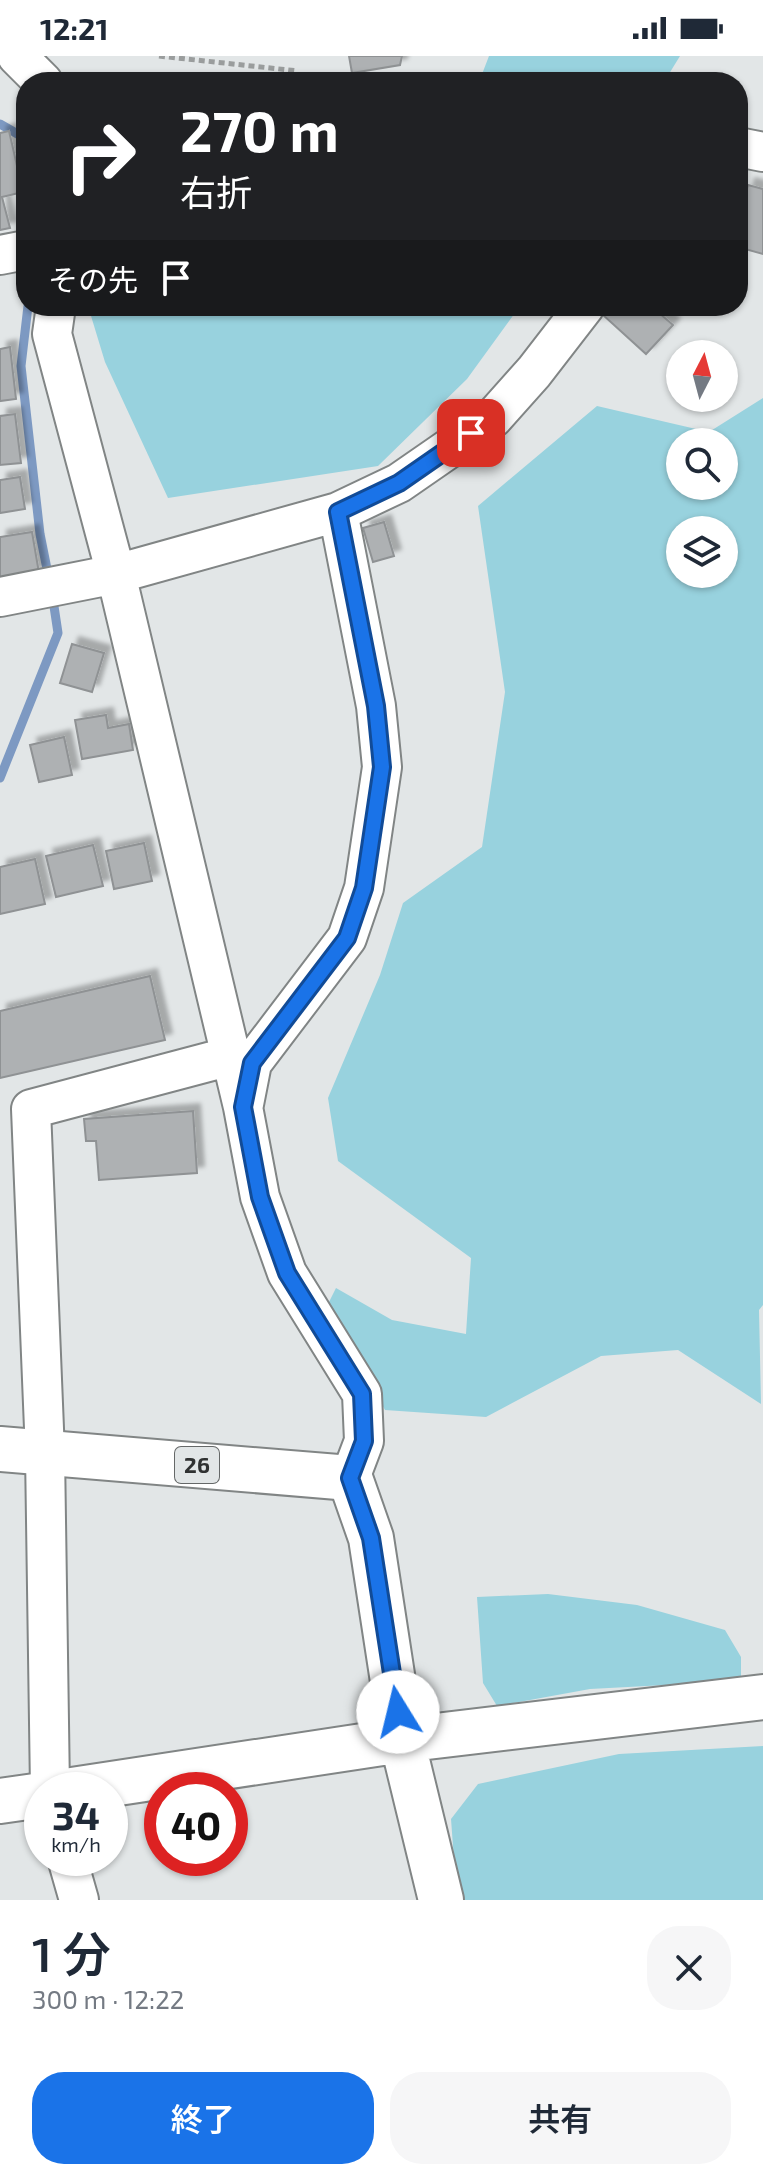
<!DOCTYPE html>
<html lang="ja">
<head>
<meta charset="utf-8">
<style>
	body { margin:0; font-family:"Exo 2","Noto Sans JP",sans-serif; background:#f6f6f7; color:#1f2937; height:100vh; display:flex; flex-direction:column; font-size:30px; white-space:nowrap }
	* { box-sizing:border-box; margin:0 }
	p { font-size:26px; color:#747a83 }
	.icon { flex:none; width:44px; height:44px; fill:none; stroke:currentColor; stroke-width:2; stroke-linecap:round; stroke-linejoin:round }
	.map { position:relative; height:1844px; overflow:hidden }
	.side { display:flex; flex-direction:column; background:#fff; flex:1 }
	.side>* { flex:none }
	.hud { position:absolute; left:16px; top:16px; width:732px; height:244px; border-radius:32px; box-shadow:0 2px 6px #0004; background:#202124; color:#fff; overflow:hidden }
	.needle { width:52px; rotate:6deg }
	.buttons { position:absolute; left:666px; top:284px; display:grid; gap:16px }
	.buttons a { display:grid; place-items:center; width:72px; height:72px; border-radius:50%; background:#fff; box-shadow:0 2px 6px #0004; font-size:40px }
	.speed { position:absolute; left:24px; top:1716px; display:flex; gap:16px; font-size:40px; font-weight:700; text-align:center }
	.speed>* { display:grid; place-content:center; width:104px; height:104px; border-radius:50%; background:#fff; box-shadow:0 2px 6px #0004; line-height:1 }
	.speed small { font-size:20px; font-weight:400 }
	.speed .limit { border:12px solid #d22; background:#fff; color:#111 }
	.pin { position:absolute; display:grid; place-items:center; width:68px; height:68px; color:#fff; margin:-34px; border-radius:16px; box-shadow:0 4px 12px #0006 }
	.me { position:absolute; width:88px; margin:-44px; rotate:351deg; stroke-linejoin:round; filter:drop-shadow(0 0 6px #0008) }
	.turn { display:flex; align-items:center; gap:28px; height:168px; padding:0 32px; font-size:36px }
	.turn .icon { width:104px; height:104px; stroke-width:2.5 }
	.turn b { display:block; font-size:56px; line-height:68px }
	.then { display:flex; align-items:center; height:76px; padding:0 32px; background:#0003; gap:16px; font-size:30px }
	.round { display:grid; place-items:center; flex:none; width:84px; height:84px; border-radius:32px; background:#f6f6f7 }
	.summary { display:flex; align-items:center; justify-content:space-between; height:136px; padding:0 32px }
	h1 { font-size:48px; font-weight:600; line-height:60px }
	.action { display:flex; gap:16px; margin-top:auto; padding:16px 32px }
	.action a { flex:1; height:92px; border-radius:32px; background:#1a73e8; color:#fff; font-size:32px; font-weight:600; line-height:92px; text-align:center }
	.action a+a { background:#f6f6f7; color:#1f2937 }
	.status { display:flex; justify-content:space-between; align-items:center; height:56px; padding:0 40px; background:#fff; direction:ltr }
	.status svg { height:22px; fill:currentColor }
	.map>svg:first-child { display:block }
	.green { fill:#98d2de; fill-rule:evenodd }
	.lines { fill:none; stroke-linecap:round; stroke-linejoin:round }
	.stream { stroke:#7d99c2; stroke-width:9 }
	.building { fill:#aeb1b3; stroke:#8f9294; stroke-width:2; filter:url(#shadow) }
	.street-casing { stroke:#818585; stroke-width:42 }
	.secondary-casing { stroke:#818585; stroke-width:48 }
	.primary-casing { stroke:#818585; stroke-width:48 }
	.path { stroke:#9a9d9d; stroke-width:5; stroke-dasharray:6 4; stroke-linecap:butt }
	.street { stroke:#fff; stroke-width:38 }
	.secondary { stroke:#fff; stroke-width:44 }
	.primary { stroke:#fff; stroke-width:44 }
	.route-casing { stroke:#114b97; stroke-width:20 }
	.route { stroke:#1a73e8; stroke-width:14 }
	.labels { text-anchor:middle; stroke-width:7; stroke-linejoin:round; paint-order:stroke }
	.shield { fill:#e2e6e7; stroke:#656868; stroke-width:2 }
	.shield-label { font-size:22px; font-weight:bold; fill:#303232 }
</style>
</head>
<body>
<div class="status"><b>12:21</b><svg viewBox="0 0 49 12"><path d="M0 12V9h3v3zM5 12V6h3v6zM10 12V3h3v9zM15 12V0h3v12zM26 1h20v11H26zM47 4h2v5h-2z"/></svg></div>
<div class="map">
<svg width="763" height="1844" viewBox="0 0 763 1844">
	<defs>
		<filter id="shadow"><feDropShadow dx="7" dy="-7" stdDeviation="2" flood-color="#0004"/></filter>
	</defs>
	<rect width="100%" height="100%" fill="#e2e6e7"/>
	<path class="green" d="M 489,0 L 680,0 L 664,26 L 479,26 Z
		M 88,250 L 520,250 L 467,323 L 378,410 L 168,442 L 105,306 Z
		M 763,342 L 763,1249 L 759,1254 L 761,1348 L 678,1294 L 601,1300 L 486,1361 L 385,1354 L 327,1250 L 336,1232 L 392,1264 L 466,1278 L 471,1202 L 338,1105 L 328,1042 L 380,919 L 403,847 L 482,791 L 505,636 L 478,450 L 597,350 L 709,376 ZM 680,386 L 724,386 L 724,430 L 680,430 ZM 680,474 L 724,474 L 724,518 L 680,518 Z
		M 548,1538 L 637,1549 L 725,1574 L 741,1601 L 741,1625 L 590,1633 L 497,1650 L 483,1627 L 477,1541 Z
		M 763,1690 L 763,1844 L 457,1844 L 451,1763 L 478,1728 L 619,1698 Z"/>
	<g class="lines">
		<path class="stream" d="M 0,68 L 21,80 L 26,104
			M 28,250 L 21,310 L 40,478 L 49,523
			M 0,722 L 58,577 L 52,537"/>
	</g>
	<path class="building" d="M 349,0 L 402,0 L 400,9 L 352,17 Z
		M 9,75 L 23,136 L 2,141 L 10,172 L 0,174 L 0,77 Z
		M 748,129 L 763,133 L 763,198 L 738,191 L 738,152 L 741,153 Z
		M 611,250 L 651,250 L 673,269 L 646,298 L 603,259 Z
		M 10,291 L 16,343 L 0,345 L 0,293 Z
		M 15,358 L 21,407 L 0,409 L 0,360 Z
		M 20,421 L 25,453 L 0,457 L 0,424 Z
		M 384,466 L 394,500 L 373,506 L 363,472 Z
		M 32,476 L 39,517 L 0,524 L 0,481 Z
		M 72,588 L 104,597 L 92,636 L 60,627 Z
		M 106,659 L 108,672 L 129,668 L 133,694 L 82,703 L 75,664 Z
		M 64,681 L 72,719 L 39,726 L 30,689 Z
		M 144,787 L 152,825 L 114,833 L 106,795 Z
		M 93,789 L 103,830 L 56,841 L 46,800 Z
		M 35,803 L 45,848 L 0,858 L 0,811 Z
		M 150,920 L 165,984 L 0,1022 L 0,955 Z
		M 193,1055 L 197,1117 L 99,1124 L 96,1085 L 86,1085 L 84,1063 Z"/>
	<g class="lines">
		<defs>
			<path id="street" d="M 17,0 L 43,26
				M 738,91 L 763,96
				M 0,199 L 26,194
				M 56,250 L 52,278 L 116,518 L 243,1051 L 260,1141 L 287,1217 L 362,1338 L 364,1385 L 350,1422
				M 0,541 L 116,518 L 338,456 L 399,427 L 493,362 L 534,316 L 585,250
				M 244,1048 L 252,1007 L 347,882 L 364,832 L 382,711 L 376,650 L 338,456
				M 50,1734 L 45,1397 L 31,1053 L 231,1000
				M 67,1802 L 79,1844"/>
			<path id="secondary" d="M 350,1422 L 371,1482 L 402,1684 L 441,1844
				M 72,1734 L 402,1684 L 763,1641
				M 0,1745 L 42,1739"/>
			<path id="primary" d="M 0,1393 L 350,1422"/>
		</defs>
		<use href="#street" class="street-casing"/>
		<use href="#secondary" class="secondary-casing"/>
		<use href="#primary" class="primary-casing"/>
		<path class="path" d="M 159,0 L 298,15"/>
		<use href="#street" class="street"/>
		<use href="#secondary" class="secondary"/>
		<use href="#primary" class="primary"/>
	</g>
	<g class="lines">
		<defs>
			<path id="route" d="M 398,1656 L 371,1482 L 350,1422 L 364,1385 L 362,1338 L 287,1217 L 260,1141 L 243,1051 L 252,1007 L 347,882 L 364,832 L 382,711 L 376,650 L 338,456 L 399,427 L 471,377"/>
		</defs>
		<use href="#route" class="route-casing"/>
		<use href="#route" class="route"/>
	</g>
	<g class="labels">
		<rect class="shield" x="175" y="1391" width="44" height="36" rx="6"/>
		<g class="shield-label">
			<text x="197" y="1417">26</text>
		</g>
	</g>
</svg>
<div class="buttons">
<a><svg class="needle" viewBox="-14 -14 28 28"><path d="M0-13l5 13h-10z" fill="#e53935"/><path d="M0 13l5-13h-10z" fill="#747a83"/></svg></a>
<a><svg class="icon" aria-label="search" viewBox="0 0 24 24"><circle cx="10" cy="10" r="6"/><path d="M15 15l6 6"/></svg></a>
<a><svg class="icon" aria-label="layers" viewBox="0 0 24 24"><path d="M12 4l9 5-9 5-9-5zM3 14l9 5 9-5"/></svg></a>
</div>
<div class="speed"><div>34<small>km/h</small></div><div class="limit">40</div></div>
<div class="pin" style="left:471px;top:377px;background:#d93025"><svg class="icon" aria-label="arrive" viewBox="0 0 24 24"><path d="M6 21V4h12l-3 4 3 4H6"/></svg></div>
<svg class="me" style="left:398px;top:1656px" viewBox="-20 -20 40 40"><circle r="19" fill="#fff"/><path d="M0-13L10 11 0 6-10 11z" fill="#1a73e8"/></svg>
<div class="hud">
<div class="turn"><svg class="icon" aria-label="right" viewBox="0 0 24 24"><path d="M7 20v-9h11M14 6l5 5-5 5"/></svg><div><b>270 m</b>右折</div></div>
<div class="then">その先<svg class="icon" aria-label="arrive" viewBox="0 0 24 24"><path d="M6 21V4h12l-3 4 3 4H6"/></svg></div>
</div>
</div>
<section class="side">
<div class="summary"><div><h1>1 分</h1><p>300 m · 12:22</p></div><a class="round"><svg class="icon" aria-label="close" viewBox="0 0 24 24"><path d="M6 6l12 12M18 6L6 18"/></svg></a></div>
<div class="action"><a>終了</a><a>共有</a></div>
</section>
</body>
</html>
